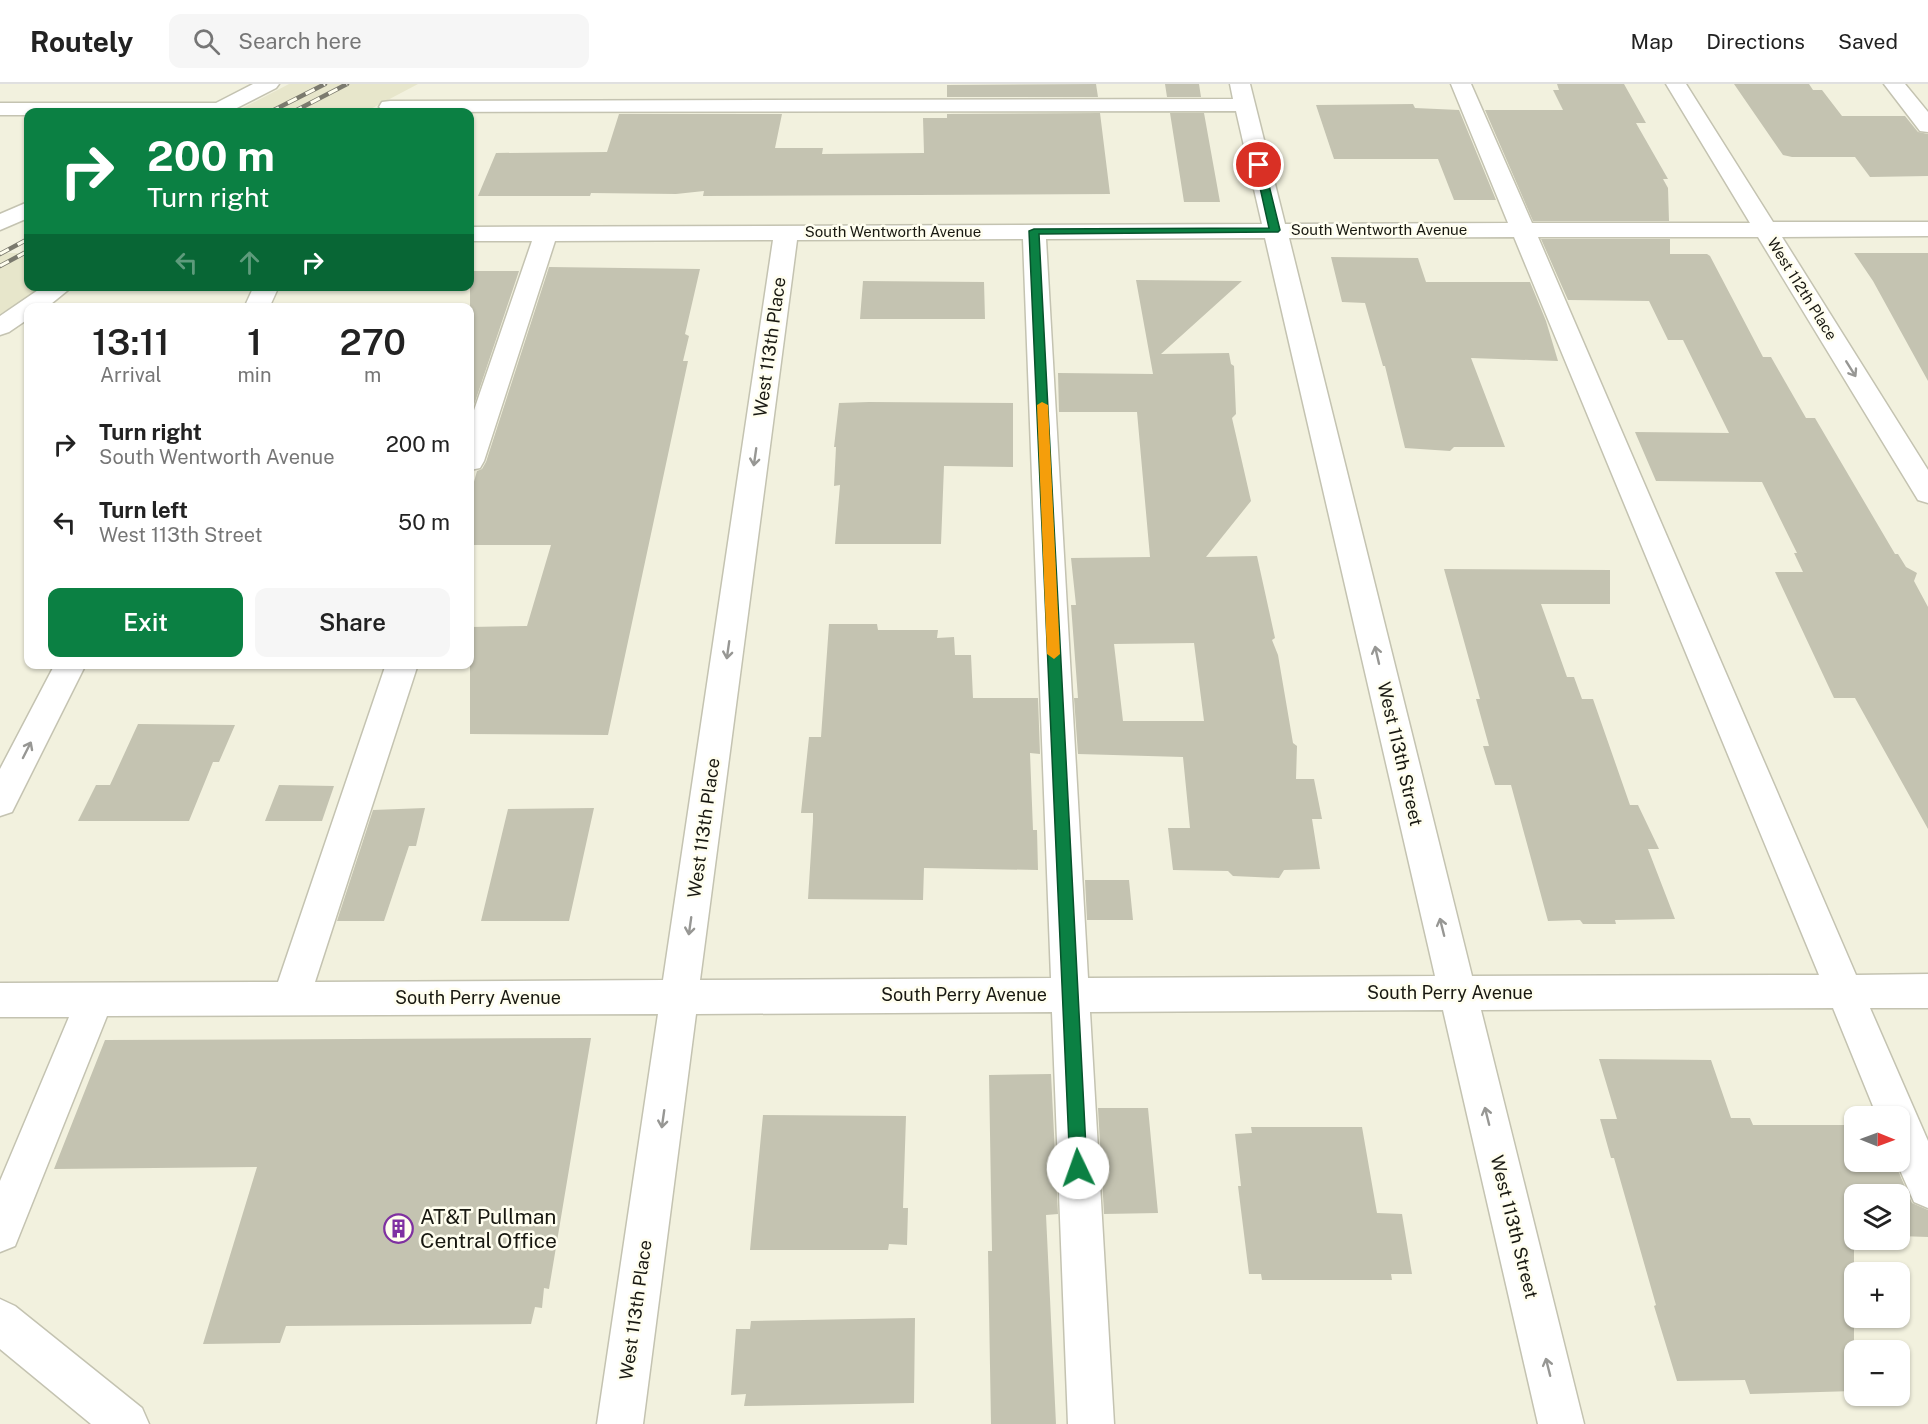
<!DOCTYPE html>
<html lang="en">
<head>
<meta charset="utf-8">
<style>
	body { margin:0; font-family:"Public Sans",sans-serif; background:#f6f6f6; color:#222; height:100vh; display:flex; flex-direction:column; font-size:22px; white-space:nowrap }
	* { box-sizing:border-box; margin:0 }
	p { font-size:20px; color:#767676 }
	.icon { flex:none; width:33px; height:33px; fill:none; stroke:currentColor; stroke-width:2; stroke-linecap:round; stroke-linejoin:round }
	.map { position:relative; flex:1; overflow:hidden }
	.details { position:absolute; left:24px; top:219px; width:450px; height:366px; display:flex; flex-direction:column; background:#fff; border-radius:12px; box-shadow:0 2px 4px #0004 }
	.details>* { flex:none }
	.banner { position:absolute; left:24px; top:24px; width:450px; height:183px; border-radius:12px; box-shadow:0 2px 4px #0004; background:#0b8043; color:#fff; overflow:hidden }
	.needle { width:39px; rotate:91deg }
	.tools { position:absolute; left:1844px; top:1022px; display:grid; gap:12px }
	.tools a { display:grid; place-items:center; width:66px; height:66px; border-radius:12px; background:#fff; box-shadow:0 2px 4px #0004; font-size:30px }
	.pin { position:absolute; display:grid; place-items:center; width:51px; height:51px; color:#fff; margin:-26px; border:3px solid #fff; border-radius:50%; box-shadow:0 2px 6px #0007 }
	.me { position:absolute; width:66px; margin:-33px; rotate:357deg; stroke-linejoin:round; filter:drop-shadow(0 0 4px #0008) }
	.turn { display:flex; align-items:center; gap:21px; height:126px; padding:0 24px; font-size:27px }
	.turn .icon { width:78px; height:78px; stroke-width:2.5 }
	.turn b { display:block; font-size:42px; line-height:51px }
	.lanes { display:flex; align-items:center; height:57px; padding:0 24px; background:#0003; justify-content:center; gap:30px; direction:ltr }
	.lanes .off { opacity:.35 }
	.eta { display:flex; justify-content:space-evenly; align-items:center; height:102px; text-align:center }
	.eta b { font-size:36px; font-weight:600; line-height:42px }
	.cta { display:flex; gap:12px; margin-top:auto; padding:12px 24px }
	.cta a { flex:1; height:69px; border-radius:12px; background:#0b8043; color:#fff; font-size:24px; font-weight:600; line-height:69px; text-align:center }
	.cta a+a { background:#f6f6f6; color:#222 }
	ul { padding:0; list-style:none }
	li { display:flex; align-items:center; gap:18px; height:78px; padding:0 24px }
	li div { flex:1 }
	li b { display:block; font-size:22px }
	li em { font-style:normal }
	header { display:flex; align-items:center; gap:36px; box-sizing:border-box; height:84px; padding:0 30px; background:#fff; border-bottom:2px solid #e0e0e0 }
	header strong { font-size:28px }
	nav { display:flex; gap:33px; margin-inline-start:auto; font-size:21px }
	.search { width:420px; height:54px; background:#f6f6f6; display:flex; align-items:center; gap:15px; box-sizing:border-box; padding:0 21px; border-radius:12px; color:#767676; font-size:22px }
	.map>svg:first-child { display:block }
	.built { fill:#e7e6cb }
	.building { fill:#c4c3b1; fill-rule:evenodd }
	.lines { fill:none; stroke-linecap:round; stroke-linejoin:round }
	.minor-casing { stroke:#c4c3b1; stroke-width:3 }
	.minor { fill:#fff; fill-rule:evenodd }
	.rail-casing { stroke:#7b7a6e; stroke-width:4.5 }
	.rail { stroke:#fffeef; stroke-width:3; stroke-dasharray:10; stroke-linecap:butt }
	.oneway { stroke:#979794 }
	.route { fill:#0b8043; stroke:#07532c; stroke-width:1.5 }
	.slow { fill:#f59e0b }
	.labels { text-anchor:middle; stroke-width:5; stroke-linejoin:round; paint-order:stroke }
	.far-street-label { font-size:15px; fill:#181811; stroke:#fffeef }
	.street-label { font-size:18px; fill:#181811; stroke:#fffeef }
	.near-poi-label { font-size:21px; fill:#181811; stroke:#fffeef; text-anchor:start }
</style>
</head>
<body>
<header>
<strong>Routely</strong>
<div class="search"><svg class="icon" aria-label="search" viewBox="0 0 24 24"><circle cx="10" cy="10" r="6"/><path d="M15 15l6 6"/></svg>Search here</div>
<nav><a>Map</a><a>Directions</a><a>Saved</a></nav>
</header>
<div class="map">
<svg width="1928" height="1340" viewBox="0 0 1928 1340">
	<rect width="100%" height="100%" fill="#f2f1de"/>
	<path class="built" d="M 289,0 L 418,0 L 365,28 L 235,28 Z
		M 0,169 L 28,169 L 28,202 L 48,203 L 0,230 Z"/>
	<path class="building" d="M 1096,0 L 1098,13 L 947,13 L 947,1 Z
		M 1165,0 L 1199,0 L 1201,13 L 1167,13 Z
		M 1557,0 L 1624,0 L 1646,39 L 1636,39 L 1668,95 L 1663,95 L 1668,104 L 1669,137 L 1533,137 L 1485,26 L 1563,26 L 1553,6 L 1559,6 Z
		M 1734,0 L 1809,0 L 1813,6 L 1822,6 L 1842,32 L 1905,32 L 1918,48 L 1928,50 L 1928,92 L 1870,93 L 1855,73 L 1792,73 L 1783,71 Z
		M 1413,20 L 1415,24 L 1459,26 L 1496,116 L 1454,116 L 1438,75 L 1334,75 L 1316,21 Z
		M 1100,29 L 1110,110 L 703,112 L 704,107 L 676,110 L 591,109 L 590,112 L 478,112 L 496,69 L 607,68 L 619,30 L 782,30 L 775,64 L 823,64 L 822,70 L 924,69 L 923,34 L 947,34 L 947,30 Z
		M 1170,29 L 1204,29 L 1220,118 L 1184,118 Z
		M 1541,155 L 1670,155 L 1670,170 L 1707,170 L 1710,172 L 1763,273 L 1771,273 L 1806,334 L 1815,334 L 1895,470 L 1898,470 L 1906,483 L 1917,489 L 1914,497 L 1928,523 L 1928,745 L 1855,614 L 1834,614 L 1775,488 L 1803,488 L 1794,469 L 1797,469 L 1762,398 L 1656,397 L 1635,348 L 1729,349 L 1683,256 L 1668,256 L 1649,217 L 1568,216 Z
		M 1854,169 L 1928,169 L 1928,297 L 1873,197 Z
		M 1331,173 L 1418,174 L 1426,198 L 1530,198 L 1546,237 L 1558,277 L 1471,274 L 1505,363 L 1454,363 L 1450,367 L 1405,364 L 1385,282 L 1383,282 L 1365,219 L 1342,218 Z
		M 549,183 L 700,185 L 685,250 L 689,252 L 683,277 L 688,277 L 608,651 L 470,650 L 470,543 L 527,542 L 551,461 L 470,461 L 470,412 L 477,387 L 482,385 L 486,378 Z
		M 470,187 L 519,187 L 470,333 Z
		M 1136,196 L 1242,197 L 1161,270 L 1229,269 L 1231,280 L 1234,282 L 1236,330 L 1232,334 L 1251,417 L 1206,473 L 1257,472 L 1275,554 L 1272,556 L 1278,571 L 1293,659 L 1297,662 L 1296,695 L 1314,695 L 1322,735 L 1312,735 L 1320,785 L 1284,786 L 1279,794 L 1233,792 L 1228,787 L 1173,786 L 1168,744 L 1190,744 L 1183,673 L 1078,670 L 1074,614 L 1078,614 L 1071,521 L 1076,521 L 1071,474 L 1150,473 L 1137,328 L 1059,328 L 1058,289 L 1153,290 ZM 1194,559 L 1204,637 L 1123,637 L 1114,560 Z
		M 863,197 L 984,198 L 985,235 L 860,235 Z
		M 869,318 L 1013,319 L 1013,383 L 944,382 L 941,460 L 835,460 L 840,401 L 834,402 L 836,363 L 834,363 L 839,319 Z
		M 1444,485 L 1610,486 L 1610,520 L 1541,520 L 1567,593 L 1574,593 L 1582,615 L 1593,615 L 1630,721 L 1638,721 L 1659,765 L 1648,765 L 1675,835 L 1615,836 L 1616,840 L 1583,840 L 1580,836 L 1548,837 L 1511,701 L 1495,701 L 1483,662 L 1489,662 L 1476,615 L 1480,615 Z
		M 829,540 L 877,540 L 878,546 L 938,546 L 937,554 L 954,553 L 955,571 L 971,571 L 973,614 L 1038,614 L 1040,670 L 1030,669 L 1033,746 L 1037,746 L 1038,786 L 924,784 L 923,816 L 808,815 L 813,737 L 813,729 L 801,729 L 809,653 L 821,653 Z
		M 138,640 L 235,641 L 219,678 L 213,678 L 189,737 L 78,737 L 96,701 L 110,701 Z
		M 279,701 L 334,702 L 322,737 L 265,737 Z
		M 425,724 L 416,762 L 409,762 L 384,837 L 337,837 L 373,726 Z
		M 594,724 L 569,837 L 481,837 L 508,725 Z
		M 1085,796 L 1129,796 L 1133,836 L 1087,836 Z
		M 591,954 L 549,1205 L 544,1204 L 542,1224 L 535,1223 L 531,1240 L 286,1242 L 280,1259 L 203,1260 L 257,1083 L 54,1085 L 105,956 Z
		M 1599,975 L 1711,976 L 1731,1034 L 1750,1034 L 1753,1041 L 1854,1041 L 1854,1077 L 1894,1077 L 1912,1119 L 1928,1126 L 1928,1153 L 1899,1152 L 1899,1110 L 1854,1110 L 1854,1307 L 1750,1310 L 1745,1296 L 1677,1297 L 1654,1222 L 1656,1221 L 1614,1074 L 1611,1074 L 1600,1035 L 1617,1035 Z
		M 1051,990 L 1058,1130 L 1046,1131 L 1056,1340 L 991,1340 L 988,1167 L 992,1167 L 989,991 Z
		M 1098,1024 L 1148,1024 L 1158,1129 L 1104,1130 Z
		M 763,1031 L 906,1032 L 903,1124 L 908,1124 L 907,1161 L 889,1160 L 888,1166 L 750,1166 Z
		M 1251,1043 L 1362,1043 L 1377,1129 L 1402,1130 L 1412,1190 L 1391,1190 L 1392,1196 L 1262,1196 L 1261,1190 L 1249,1190 L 1238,1102 L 1241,1102 L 1235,1050 L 1252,1049 Z
		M 915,1234 L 914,1319 L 744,1322 L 746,1310 L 731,1311 L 736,1245 L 750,1245 L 751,1237 Z"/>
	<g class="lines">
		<defs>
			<path id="minor" d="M 253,0 L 279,0 L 276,4 L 229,28 L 28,28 L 28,31 L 0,31 L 0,19 L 216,19 Z
				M 1230,0 L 1250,0 L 1285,140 L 1508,139 L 1451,0 L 1471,0 L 1532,139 L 1750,139 L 1666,0 L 1686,0 L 1773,138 L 1928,138 L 1928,152 L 1782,153 L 1928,386 L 1928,419 L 1918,416 L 1758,153 L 1538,153 L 1856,891 L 1928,890 L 1928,924 L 1870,924 L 1928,1057 L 1928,1124 L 1914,1118 L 1896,1077 L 1899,1077 L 1899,1032 L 1877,1032 L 1833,924 L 1481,926 L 1584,1340 L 1538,1340 L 1443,926 L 1090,928 L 1114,1340 L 1068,1340 L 1052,928 L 696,930 L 643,1340 L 597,1340 L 658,930 L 107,932 L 15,1162 L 0,1168 L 0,1097 L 69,933 L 0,933 L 0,899 L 278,898 L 386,580 L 418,580 L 315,898 L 663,896 L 773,156 L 555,157 L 484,377 L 480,384 L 470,386 L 470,338 L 532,157 L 470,157 L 470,143 L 1262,140 L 1236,27 L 386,28 L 379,23 L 382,18 L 390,17 L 1233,15 ZM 1514,153 L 1819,891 L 1472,892 L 1289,154 ZM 1265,154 L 1435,892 L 1088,894 L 1046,155 ZM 1023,155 L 1051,894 L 700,896 L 797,156 Z
				M 1884,0 L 1905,0 L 1928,28 L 1928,48 L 1920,47 Z
				M 28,118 L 28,134 L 0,146 L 0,130 Z
				M 44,202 L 73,202 L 46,224 L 28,224 L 28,235 L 9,248 L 0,251 L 0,232 Z
				M 254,202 L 279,202 L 269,224 L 244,224 Z
				M 55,580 L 86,580 L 12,728 L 0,732 L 0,685 Z
				M 0,1215 L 15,1222 L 142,1324 L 149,1340 L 91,1340 L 0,1265 Z"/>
		</defs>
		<use href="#minor" class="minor-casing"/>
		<use href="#minor" class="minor"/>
		<defs>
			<path id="rail" d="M 270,28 L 325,0
				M 293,28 L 347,0
				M 0,170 L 28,155
				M 0,182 L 28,167"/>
		</defs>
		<use href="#rail" class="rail-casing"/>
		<use href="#rail" class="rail"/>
	</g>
	<defs><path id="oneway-shaft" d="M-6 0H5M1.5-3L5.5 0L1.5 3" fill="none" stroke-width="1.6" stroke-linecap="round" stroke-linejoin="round" transform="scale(1.5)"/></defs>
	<g class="oneway">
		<use href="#oneway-shaft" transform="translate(1851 285) rotate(58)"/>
		<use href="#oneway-shaft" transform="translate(755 373) rotate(98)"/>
		<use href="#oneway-shaft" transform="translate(728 566) rotate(98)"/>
		<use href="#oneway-shaft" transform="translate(1377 571) rotate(-103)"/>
		<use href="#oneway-shaft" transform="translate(27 666) rotate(-63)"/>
		<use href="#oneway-shaft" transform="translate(690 842) rotate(98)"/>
		<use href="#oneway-shaft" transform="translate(1442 843) rotate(-104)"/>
		<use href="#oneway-shaft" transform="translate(1487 1032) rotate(-104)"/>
		<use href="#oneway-shaft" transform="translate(663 1035) rotate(98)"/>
		<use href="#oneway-shaft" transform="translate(1548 1283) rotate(-104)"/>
	</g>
	<path class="route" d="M 1259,78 L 1264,81 L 1280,146 L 1278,148 L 1039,150 L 1087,1084 L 1084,1090 L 1078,1093 L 1072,1090 L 1070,1084 L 1029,147 L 1034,145 L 1269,144 L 1255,81 Z"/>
	<path class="slow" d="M 1042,318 L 1048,321 L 1060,570 L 1054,575 L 1047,570 L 1037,321 Z"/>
	<defs>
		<symbol id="building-ring" viewBox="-11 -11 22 22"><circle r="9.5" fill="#fffeef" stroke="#7f30a1" stroke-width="1.5"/><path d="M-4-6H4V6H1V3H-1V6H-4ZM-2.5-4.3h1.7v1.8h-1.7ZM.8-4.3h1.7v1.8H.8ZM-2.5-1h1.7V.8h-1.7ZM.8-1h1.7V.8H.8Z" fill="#7f30a1"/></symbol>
	</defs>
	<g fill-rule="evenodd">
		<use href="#building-ring" x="382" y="1128" width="33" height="33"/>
	</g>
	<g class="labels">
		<g class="far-street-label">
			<text x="1379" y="151">South Wentworth Avenue</text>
			<text x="893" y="153">South Wentworth Avenue</text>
			<text transform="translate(1802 205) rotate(58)" y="5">West 112th Place</text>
		</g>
		<g class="street-label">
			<text transform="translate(770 263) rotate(-82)" y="6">West 113th Place</text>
			<text transform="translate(1400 670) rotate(77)" y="6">West 113th Street</text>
			<text transform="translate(704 744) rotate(-82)" y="6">West 113th Place</text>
			<text x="1450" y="915">South Perry Avenue</text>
			<text x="964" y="917">South Perry Avenue</text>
			<text x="478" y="920">South Perry Avenue</text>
			<text transform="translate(1514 1143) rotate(76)" y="6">West 113th Street</text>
			<text transform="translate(636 1226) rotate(-82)" y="6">West 113th Place</text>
		</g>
		<g class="near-poi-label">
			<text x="420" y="1140">AT&amp;T Pullman<tspan x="420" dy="24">Central Office</tspan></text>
		</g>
	</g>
</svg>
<div class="tools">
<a><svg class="needle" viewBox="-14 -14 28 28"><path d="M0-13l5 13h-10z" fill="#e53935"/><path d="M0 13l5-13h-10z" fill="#767676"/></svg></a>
<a><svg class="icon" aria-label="layers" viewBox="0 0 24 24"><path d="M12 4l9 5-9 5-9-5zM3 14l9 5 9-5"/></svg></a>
<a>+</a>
<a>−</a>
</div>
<div class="pin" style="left:1259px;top:81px;background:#d93025"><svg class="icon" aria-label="arrive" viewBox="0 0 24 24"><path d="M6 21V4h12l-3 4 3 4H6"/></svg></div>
<svg class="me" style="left:1078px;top:1084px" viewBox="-20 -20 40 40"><circle r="19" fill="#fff"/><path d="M0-13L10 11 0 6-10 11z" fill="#0b8043"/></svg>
<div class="banner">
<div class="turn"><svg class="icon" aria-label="right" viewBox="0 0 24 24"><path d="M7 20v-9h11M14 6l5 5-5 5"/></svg><div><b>200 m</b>Turn right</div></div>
<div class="lanes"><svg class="icon off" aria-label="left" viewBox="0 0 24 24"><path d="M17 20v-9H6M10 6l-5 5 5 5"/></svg><svg class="icon off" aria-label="ahead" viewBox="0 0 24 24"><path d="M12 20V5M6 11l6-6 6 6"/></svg><svg class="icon" aria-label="right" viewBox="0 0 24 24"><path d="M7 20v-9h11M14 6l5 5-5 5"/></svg></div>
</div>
<section class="details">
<div class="eta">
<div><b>13:11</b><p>Arrival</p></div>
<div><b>1</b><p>min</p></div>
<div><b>270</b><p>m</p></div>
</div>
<ul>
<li><svg class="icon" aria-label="right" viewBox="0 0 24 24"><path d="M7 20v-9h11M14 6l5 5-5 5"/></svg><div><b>Turn right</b><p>South Wentworth Avenue</p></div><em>200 m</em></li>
<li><svg class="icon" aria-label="left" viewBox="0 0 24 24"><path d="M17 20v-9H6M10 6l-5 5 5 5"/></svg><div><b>Turn left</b><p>West 113th Street</p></div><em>50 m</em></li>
</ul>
<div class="cta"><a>Exit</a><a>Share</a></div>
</section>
</div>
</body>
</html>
